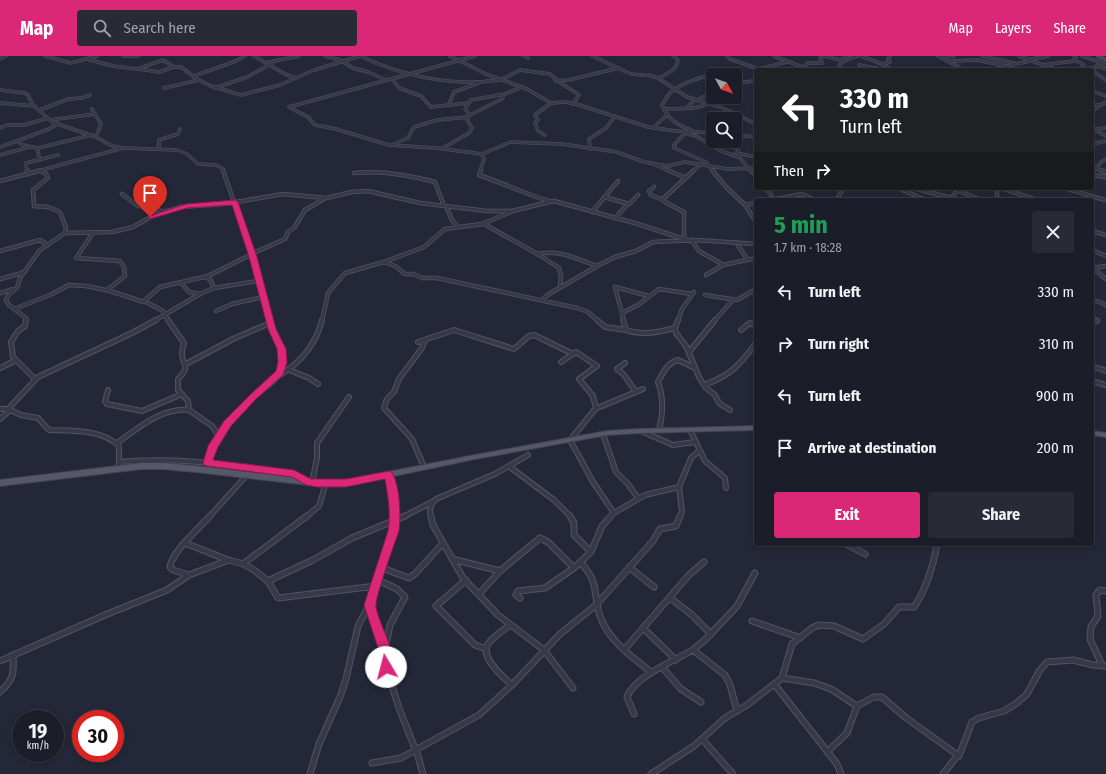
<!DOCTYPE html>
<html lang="en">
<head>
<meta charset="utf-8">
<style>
	body { margin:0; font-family:"Fira Sans Condensed",sans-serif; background:#282a35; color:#f1f3f6; height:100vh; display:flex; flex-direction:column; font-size:15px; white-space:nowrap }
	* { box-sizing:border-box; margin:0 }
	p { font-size:13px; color:#a0a2a8 }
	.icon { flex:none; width:22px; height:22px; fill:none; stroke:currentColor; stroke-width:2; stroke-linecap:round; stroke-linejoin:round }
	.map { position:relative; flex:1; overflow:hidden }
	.panel { position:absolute; left:754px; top:142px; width:340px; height:348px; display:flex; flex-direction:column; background:#1b1d29; border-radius:4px; box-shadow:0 2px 6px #0003,0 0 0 1px #393b46 }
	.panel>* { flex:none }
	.top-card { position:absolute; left:754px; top:12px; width:340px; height:122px; border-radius:4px; box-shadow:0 2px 6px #0003,0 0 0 1px #393b46; background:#202124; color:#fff; overflow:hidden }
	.needle { width:26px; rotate:130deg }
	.controls { position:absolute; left:706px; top:12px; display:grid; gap:8px }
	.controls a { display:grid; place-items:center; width:36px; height:36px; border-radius:4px; background:#1b1d29; box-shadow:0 2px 6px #0003,0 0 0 1px #393b46; font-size:20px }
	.speed { position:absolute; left:12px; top:654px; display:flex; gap:8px; font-size:20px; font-weight:700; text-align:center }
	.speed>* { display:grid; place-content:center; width:52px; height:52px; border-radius:50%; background:#1b1d29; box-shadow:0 2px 6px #0003,0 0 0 1px #393b46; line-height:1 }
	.speed small { font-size:10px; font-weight:400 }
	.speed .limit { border:6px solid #d22; background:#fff; color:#111 }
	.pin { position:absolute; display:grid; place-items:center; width:34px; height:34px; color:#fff; margin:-41px -17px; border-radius:50% 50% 50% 0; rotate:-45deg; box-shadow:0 0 4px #0007 }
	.pin .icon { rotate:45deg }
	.me { position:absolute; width:44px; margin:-22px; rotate:352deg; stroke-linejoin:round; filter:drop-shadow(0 0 3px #0008) }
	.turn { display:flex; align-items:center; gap:14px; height:84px; padding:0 20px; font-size:18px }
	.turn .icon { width:52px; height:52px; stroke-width:2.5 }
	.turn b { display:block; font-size:28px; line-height:34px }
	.then { display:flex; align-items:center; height:38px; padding:0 20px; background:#0003; gap:8px; font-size:15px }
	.round { display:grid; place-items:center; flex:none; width:42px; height:42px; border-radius:4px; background:#282a35 }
	.overview { display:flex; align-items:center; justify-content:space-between; height:68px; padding:0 20px }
	h1 { font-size:24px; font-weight:700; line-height:30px; color:#1e9e55 }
	.button { display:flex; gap:8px; margin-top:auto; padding:8px 20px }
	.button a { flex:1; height:46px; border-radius:4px; background:#db2777; color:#fff; font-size:16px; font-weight:700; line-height:46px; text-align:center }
	.button a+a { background:#282a35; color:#f1f3f6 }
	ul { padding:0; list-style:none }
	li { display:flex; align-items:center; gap:12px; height:52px; padding:0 20px }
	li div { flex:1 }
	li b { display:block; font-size:15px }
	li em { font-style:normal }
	header { display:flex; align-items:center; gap:24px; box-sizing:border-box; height:56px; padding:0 20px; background:#db2777; color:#fff }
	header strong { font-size:19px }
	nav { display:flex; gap:22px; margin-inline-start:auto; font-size:14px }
	.search { width:280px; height:36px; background:#282a35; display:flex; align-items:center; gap:10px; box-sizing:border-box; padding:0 14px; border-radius:4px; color:#a0a2a8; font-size:15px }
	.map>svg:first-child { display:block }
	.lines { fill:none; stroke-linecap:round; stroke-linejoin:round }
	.street-far3-casing { stroke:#535462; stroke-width:3.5 }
	.street-far2-casing { stroke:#535462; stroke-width:4.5 }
	.street-far1-casing { stroke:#535462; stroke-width:6 }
	.street-casing { stroke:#535462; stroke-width:7 }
	.secondary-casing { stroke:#535462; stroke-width:4 }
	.primary-casing { stroke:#414350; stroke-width:2 }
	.street-far3 { stroke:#383947; stroke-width:2.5 }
	.street-far2 { stroke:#383947; stroke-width:3 }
	.street-far1 { stroke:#383947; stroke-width:4 }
	.street { stroke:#383947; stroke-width:5 }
	.secondary { stroke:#46485a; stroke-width:3 }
	.primary { fill:#565867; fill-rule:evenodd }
	.route { fill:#db2777; stroke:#8e194d }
</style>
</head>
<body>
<header>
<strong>Map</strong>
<div class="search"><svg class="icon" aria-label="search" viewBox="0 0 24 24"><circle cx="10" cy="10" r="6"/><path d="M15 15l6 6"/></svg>Search here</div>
<nav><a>Map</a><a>Layers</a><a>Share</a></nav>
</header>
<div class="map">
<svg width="1106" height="718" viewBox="0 0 1106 718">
	<rect width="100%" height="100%" fill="#242737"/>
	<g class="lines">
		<defs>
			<path id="street-far3" d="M 45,0 L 71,7 L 97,0
				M 123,0 L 138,0
				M 254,0 L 285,18 L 296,22
				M 325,0 L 340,4 L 353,12 L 368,16 L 386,24
				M 360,0 C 402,20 453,31 499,24
				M 450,0 L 488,19 L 525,32 L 551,47 L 565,46 L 576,48 L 648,71 L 676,75 L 713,77
				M 475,0 L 289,51 L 308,61 L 315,69 L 336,73 L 389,89 L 436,92 L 482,98
				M 523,0 L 528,2
				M 592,0 L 631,18 L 644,19
				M 673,0 L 678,4 C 676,15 667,18 658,22 L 687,41 L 723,52 L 756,68
				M 727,0 L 730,3 L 761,14
				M 774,0 L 810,14
				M 824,0 L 844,5
				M 861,0 L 885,9 L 888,11 L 885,14
				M 938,0 L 959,11 L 960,14
				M 982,0 L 1014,7
				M 1019,0 L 1057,14
				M 1074,0 L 1076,2 L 1074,4 L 1083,8 L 1084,10 L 1081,12
				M 1082,0 L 1100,6
				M 941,1 L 954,0
				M 0,3 L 6,0
				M 87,3 L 113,10 L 137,13 L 163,4 L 174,11 L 181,11 L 197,23 L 211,30 L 241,39 L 280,29 L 314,14 L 360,0
				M 840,4 L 848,0
				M 1027,4 L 1048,0
				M 948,5 L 977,4 L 1006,10
				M 269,6 L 299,0
				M 1099,6 L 1106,9
				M 882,8 L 890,6 L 888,3 L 890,0
				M 859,9 L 885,14
				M 1043,9 L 1074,5
				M 839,10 L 844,5 L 857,0
				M 1097,10 L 1106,13
				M 805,12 L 807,7 L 822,7 L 820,2 L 823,0
				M 138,13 L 159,16 L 174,11
				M 759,13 L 787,6
				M 914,13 L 918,14
				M 1090,13 L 1106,24
				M 992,14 L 1029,5
				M 1070,14 L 1095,12 L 1103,3
				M 648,19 L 658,22
				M 194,20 L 236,5 L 245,0
				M 735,22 L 743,26 L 756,25
				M 392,23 L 399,32 L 421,40 L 431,51 L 468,47
				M 501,24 L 520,14 L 550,18 C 558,27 569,31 579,39 L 573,48
				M 556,25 L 568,24 L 619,12
				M 164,32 L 199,24
				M 215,32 L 247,21 L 271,8
				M 0,34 L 25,37 L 28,39 L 32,48 L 52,66 L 96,81 L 112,90 L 123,92 L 177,94 L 187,98 L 198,108 L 216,109 L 222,112 L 223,115
				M 1092,35 L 1106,40
				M 697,44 L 713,36
				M 0,47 L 35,50
				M 449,48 L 454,36 L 479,27
				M 1092,49 L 1100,49
				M 687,52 L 695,43
				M 92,53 L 94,58
				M 664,53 C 684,52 703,55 719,41
				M 40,54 L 68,43 L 82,42 L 90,39
				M 1092,55 L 1106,46
				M 470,59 L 465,53 L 471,44 L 505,38 L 522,31
				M 50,64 L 95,58 L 101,68 L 96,81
				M 654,71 L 667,59
				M 0,72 L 7,69 L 24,69 L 48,62
				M 1092,72 L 1106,80
				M 1095,73 L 1106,72
				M 691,74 C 677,69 668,63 662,49 C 665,45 667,39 671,36 C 682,27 700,21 713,19
				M 686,76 L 674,89 L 674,92 L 706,106 L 713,115
				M 688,78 L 696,80 L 719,94 L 738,101
				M 545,79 L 538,75 L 535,67 L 538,64 L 535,59 L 551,47
				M 735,79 L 756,81
				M 740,79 C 735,98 738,101 751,115
				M 17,85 L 23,89 L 37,92 L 40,104
				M 394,88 L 408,82 L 414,71 L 437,64 L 468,61
				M 711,88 L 736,92
				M 1092,88 L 1106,85
				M 0,91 L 49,73 L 57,68
				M 38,92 L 92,79
				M 159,93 L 159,84 L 178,78 L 180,73
				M 441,93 L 469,77 L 472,72 L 467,64 L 470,59 L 502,43 L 503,41 L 501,39
				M 590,93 L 589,83 L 606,72 L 615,60
				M 736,97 L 756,101
				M 0,99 L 29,91
				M 653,108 L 669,115
				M 1092,111 L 1103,115
				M 1096,113 L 1101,106 L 1106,103
				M 27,115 L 26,107 L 58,99
				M 38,115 L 123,92
				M 480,115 L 484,103 L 482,98 L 510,86 L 562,88 L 617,96 L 644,106 L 668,110 L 685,106 L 728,113 L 756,112
				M 693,115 L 700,109"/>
			<path id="street-far2" d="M 27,114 L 29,118
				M 223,114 L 249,190 L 270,265
				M 481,114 L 479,119 C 503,127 525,138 549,145
				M 667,114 L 684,121
				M 712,114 L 726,131 L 745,149 L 756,166
				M 750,114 L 756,120
				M 1100,114 L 1106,116
				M 354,117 C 381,114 409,119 435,126 L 444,150
				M 1092,119 L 1106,121
				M 0,125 L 42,114
				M 654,131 L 649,135 L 651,139 L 663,144
				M 766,132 L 772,140 L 770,144
				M 898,132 L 925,144
				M 914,132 L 951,142 L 958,134
				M 952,132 L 981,144
				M 997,132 L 997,144
				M 1001,132 L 1037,144
				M 1065,132 C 1079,136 1092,141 1106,144
				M 122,138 L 138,150 L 151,151 L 164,156
				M 604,141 L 629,148 L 638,139
				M 772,144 L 802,138 L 815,144
				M 837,144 L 843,132
				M 745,149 L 756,147
				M 446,150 L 452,164 L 457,170
				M 592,156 L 618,125
				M 615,162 L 628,148
				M 484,168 L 541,200 L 559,212 L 561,220 L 560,231
				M 1092,175 L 1106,179
				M 65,177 L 112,176 L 133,171 L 154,159 L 181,151 L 225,148 L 283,138 L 326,142 L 352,136 L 368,135 L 420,147 L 487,155 L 512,155 L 554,145 L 638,168 L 687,184
				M 93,177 L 76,202 L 120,205 L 124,211 L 125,220 L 107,234
				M 684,183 L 684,156 L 665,146 L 663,143 L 694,114
				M 691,184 L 699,195 L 722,208
				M 736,186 L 747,203
				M 1092,194 L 1106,200
				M 0,195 L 40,184 L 48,189
				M 251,198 L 285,183 L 288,176 L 294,172 L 305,154 L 324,143
				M 537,198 C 560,193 576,203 597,210
				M 384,206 L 424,191 L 445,173 L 482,168 L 511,156
				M 1092,212 L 1106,210
				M 1093,212 L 1106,223
				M 706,219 L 723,209 L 756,202
				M 204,221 L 210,223 L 214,232
				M 0,223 L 25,216
				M 181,227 L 189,236 L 200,238
				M 0,237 L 13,233
				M 705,239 L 737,244 L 756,233
				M 1092,243 L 1106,249
				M 542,244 L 549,238 L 599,209 L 615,201 L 636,195 L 653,186 L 696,184 L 756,188
				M 14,253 L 50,239 L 69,229 L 86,230 L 110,235 L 144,246
				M 216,255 L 232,248 L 263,241
				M 622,257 L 638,249 L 659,233 L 692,238
				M 1092,262 L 1096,265
				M 26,265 L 26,262 L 9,249 L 6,244 L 9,238 L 17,232 L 20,222 L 40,194 L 65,177 L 66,172 L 60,156 L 48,151 L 34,150 L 33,134 L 48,122 L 46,118 L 41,115
				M 154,265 L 200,238 L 214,232 L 258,225
				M 168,265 L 163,255 L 144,245 L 160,231 L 208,220 L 252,198
				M 322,265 L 328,237 L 345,217 L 384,206 L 395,210 L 405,218 L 413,218 L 423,222 L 437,222 L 577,252 L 588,256 L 598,265
				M 624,265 L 615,231 L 649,240
				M 678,265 L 682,253 L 694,236
				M 714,265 L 733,244"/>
			<path id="street-far1" d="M 26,264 L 25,270 L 18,275 L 11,286 L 13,301 L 35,323
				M 168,264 L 184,287 C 183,290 182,294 182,297 C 182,312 192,308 178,323 L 178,334 L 188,345 L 189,354 L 212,370 L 219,380
				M 597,264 L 605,271 L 626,274
				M 623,264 L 626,274 C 643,280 658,276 675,272
				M 678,264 L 675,272 L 676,277 L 686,290 L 699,321 L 705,331 L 715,339 L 719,347 L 730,354
				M 1095,264 L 1097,265
				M 741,274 L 750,267 L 756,269
				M 418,286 L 454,274 L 514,293 L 529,280 L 534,279 L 573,298
				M 689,296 L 715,264
				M 561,306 L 576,296 L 597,310 L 579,323 L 593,340 L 596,352 L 570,384 L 593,426 L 614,457
				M 625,307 L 617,313 L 624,319 L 636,336
				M 186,308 L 233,283 L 270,267
				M 1092,310 L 1106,315
				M 0,312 L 16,304
				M 289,314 L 309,322 L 318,328
				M 280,319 C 301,306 316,288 322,264
				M 1092,325 L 1106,329
				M 704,329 C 731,319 739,310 756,287
				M 108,334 L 105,345 L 107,348 L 142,355 L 182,338
				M 0,353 L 8,353 L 21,359 L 38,362 L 49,374 C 72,375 102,373 119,390 L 119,406 L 117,413
				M 8,353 L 38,321 L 134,276 L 156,264
				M 595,353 L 643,333
				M 0,363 L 10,354
				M 659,374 C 663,358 664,342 658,326 C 663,317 667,307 678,304 L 695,312
				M 690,374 L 705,405 L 725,422 L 726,432
				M 641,375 L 673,389 L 695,386
				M 603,378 L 616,416 L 628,428 L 638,442
				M 117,387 C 138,372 162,351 189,354
				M 119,406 C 159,402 199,405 239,410 C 263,413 287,414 308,426
				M 424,411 L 412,383 L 384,352 L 387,343 L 394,336 L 399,323 L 422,292 L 425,284
				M 510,411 L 554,444 L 571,461
				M 205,414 C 211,395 219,378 232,363 C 239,355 246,347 253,341 C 264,331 281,324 283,307 C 284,291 274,279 270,264
				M 389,418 L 394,461
				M 312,427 L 317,402 L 317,387 L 349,341
				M 679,431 L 682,456 L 680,461
				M 209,461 L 246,420
				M 306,461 L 319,450 L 326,427
				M 403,461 L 432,446
				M 431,461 C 429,453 430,449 436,443 L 495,418 L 528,399
				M 610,461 L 614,457 L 645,439 L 679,431 L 691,402 L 699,395"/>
			<path id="street" d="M 431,460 L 433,469 L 463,522 L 498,559 L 544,594 L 573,632
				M 570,460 L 574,467 L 574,479 L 591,496
				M 185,487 L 228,504
				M 846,488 L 865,498
				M 452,503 L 500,515
				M 580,506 C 602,528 591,541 602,565 C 612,587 633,602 651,616
				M 243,508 L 307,460
				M 629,511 L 654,531
				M 382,512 L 409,522 L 415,518 L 443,487
				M 189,519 L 173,514 L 170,511 C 171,497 200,471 210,460
				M 378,524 L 397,533 L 405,541 L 390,569 L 385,593
				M 466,524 L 436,550 L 475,589 L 486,593
				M 268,525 L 313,504 L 352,482 L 405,460
				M 479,538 L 500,515 L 540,482 L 548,486 L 574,512
				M 520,542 L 516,539 L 518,535 L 545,532 L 574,512 L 591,496 L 602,470 L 611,460
				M 670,542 L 691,558 L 711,578
				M 369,549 L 385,595 L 386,611 L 399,652 L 418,700 L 423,718
				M 752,565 L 798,581
				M 510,569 C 503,575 493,580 488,588 C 479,601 503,621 512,629
				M 643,572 L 676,604
				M 624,594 L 689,519 L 704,506
				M 693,594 L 707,582 L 737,550 L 755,517
				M 0,605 L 105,559 L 167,534 L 189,519 L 229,504 L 243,508 L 254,514 L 268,525 L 278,542 L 376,530
				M 1102,609 L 1090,583 L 1091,571 L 1098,560 L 1096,539 L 1100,534 L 1106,535
				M 662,611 L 681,633 L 701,646
				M 782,622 L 792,588 L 812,572 L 819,569 L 834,570 L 863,583 L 884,568 L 899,551 L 914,551 C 927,532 933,511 937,488
				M 775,629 L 837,708 L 841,718
				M 0,636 C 14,623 14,618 13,599
				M 634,658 L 627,641 C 634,621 675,604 693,594 L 725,619 L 730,629 L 737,655
				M 702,683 L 733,718
				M 827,696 L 847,677 L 857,650
				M 372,707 L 401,702 L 479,659 L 512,629 L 560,578 L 596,549 L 653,485 L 660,473 L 676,470 L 680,460
				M 310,718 L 319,688 L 340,641 L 346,623 L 358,570 L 369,549 L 393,475 L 394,460
				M 651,718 L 694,690 L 725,662 L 747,649 L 782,622 L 814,627 L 831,633 L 857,650 L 874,641 L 882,641 L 905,661 L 959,700
				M 943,718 L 961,695 L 972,666 L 979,662 L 1004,655 L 1017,647 L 1027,638 L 1040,614 L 1047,606 L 1073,604 L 1093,609 L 1106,610"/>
			<path id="secondary" d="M 1098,0 L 1106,4"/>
			<path id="primary" d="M 756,370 L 756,374 L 639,377 L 607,379 L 475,403 L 346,430 L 317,430 L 205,417 L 163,413 L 142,413 L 0,430 L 0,424 L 142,407 L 163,407 L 205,411 L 317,424 L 346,424 L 475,399 L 607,375 L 639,373 Z
				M 1092,375 L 1106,377 L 1106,381 L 1092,379 Z"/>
		</defs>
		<use href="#street-far3" class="street-far3-casing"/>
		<use href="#street-far2" class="street-far2-casing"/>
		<use href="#street-far1" class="street-far1-casing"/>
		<use href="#street" class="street-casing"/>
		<use href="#secondary" class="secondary-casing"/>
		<use href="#primary" class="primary-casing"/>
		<use href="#street-far3" class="street-far3"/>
		<use href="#street-far2" class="street-far2"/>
		<use href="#street-far1" class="street-far1"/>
		<use href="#street" class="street"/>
		<use href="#secondary" class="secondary"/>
		<use href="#primary" class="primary"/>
	</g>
	<path class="route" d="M 235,144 L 238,146 L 257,201 L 276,273 L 286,293 L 287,306 L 283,319 L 256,343 L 231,370 L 218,391 L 213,404 L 294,414 L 311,423 L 346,423 L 389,415 L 392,416 C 400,431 401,458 399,475 C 395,486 374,544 376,551 C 379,569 398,597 391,615 L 386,617 L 382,615 L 379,595 L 364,549 L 388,475 C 391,457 388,441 385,423 L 346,431 L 317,431 L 306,429 L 292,421 L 207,410 L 204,409 L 203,407 L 208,390 L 224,365 L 250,339 L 276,315 L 278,306 L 277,293 L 268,273 L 249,201 L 232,149 L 187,152 L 150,163 L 147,161 L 186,148 Z"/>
</svg>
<div class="controls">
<a><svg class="needle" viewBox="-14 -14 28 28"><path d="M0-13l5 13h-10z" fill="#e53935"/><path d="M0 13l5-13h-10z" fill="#a0a2a8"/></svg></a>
<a><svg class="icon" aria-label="search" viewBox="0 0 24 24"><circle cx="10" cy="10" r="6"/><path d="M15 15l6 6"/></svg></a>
</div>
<div class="speed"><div>19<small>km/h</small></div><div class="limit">30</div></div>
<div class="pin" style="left:150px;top:161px;background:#d93025"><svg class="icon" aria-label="arrive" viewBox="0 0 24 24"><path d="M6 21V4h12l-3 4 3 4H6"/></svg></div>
<svg class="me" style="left:386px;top:611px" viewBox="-20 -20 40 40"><circle r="19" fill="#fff"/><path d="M0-13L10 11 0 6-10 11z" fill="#db2777"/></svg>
<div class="top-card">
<div class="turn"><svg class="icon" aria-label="left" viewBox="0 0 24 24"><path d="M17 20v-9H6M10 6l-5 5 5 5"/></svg><div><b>330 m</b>Turn left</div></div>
<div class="then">Then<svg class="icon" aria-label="right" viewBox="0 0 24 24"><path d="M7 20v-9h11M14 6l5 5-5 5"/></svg></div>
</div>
<section class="panel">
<div class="overview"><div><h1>5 min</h1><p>1.7 km · 18:28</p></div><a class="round"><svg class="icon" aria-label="close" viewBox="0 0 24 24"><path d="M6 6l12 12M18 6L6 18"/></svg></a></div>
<ul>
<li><svg class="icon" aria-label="left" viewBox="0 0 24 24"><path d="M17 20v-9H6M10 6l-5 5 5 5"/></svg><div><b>Turn left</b></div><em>330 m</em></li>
<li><svg class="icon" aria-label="right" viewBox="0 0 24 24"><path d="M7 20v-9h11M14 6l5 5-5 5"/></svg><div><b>Turn right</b></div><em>310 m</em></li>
<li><svg class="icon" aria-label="left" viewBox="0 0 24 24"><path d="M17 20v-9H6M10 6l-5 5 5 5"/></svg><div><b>Turn left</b></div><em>900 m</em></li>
<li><svg class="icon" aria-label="arrive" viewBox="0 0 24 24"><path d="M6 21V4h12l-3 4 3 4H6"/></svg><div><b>Arrive at destination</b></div><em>200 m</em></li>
</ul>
<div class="button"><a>Exit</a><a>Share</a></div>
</section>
</div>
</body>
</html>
